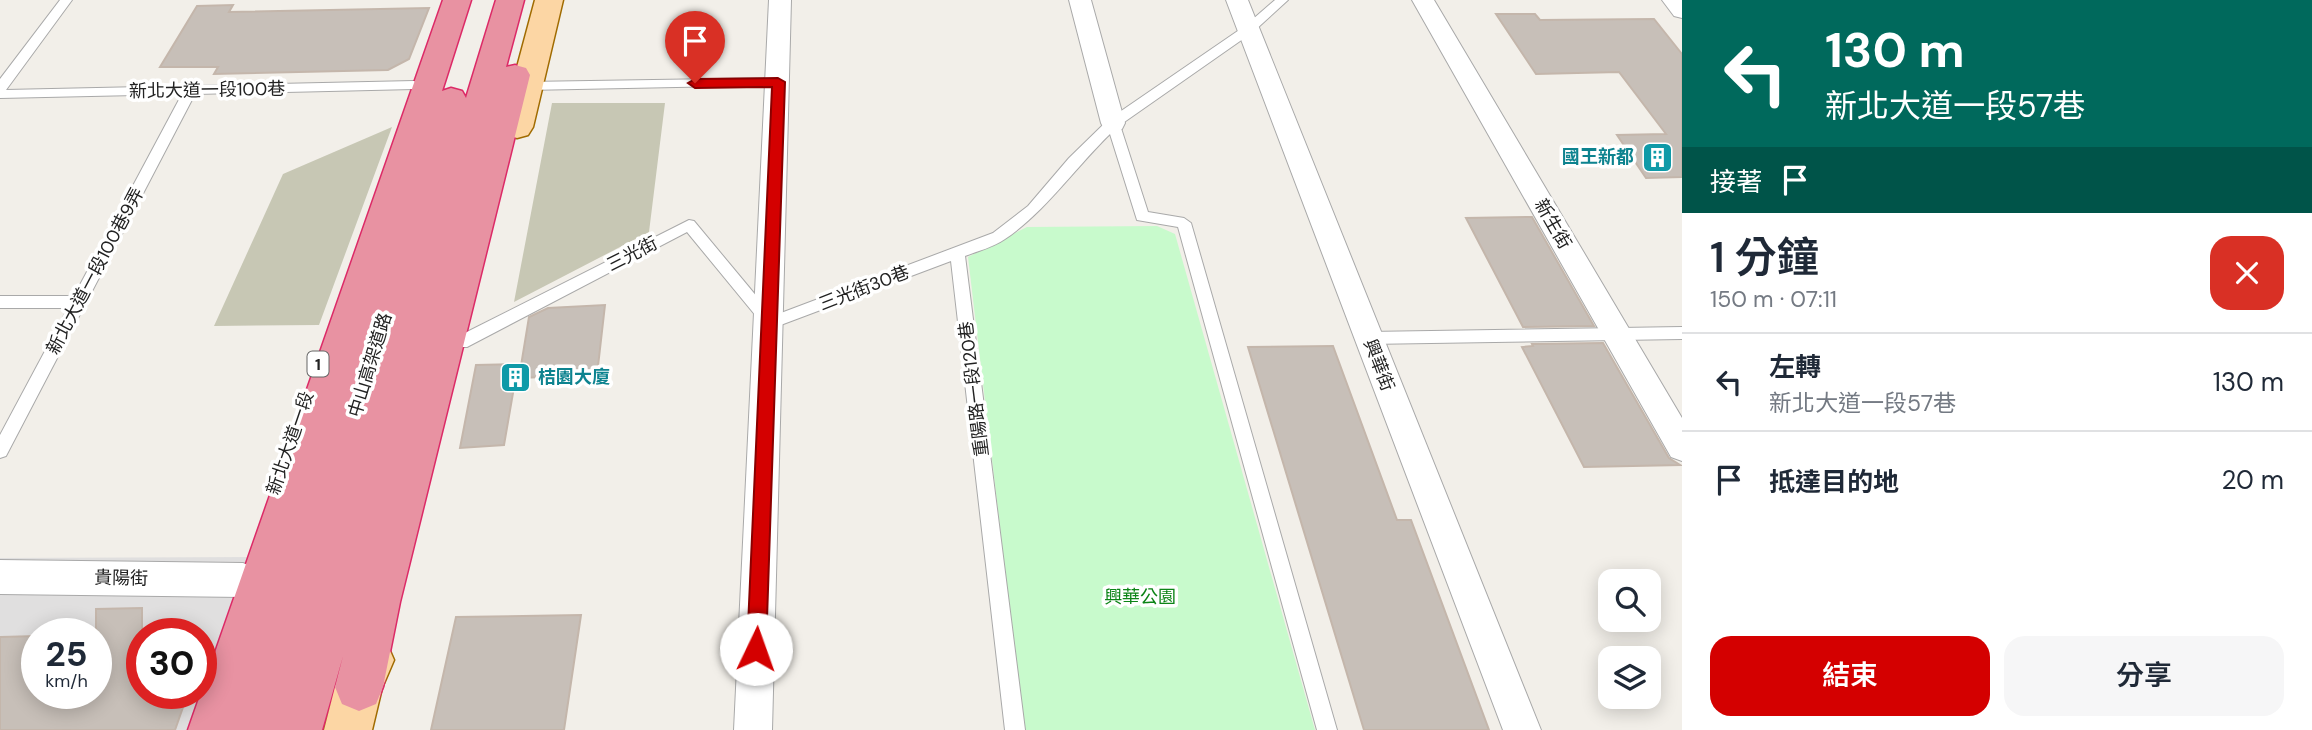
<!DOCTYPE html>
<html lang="zh-TW">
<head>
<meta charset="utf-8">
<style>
	body { margin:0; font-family:"DM Sans","Noto Sans TC",sans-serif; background:#f6f6f7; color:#1f2937; height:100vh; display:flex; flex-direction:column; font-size:26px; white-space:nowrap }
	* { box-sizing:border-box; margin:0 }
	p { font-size:23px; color:#747a83 }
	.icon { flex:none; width:38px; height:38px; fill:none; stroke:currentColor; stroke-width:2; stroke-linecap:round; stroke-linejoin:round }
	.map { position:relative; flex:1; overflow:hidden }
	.sheet { display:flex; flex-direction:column; background:#fff; width:630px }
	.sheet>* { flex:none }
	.banner { background:#00695c; color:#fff; overflow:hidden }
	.fabs { position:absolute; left:1598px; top:569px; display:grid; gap:14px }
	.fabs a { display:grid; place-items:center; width:63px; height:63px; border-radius:14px; background:#fff; box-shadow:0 4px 18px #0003; font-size:35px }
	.speed { position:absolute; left:21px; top:618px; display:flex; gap:14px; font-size:35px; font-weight:700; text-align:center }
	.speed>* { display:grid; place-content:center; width:91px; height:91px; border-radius:50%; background:#fff; box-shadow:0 4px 18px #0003; line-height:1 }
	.speed small { font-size:18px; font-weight:400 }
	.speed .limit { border:10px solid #d22; background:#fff; color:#111 }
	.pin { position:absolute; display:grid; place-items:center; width:60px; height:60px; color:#fff; margin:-72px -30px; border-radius:50% 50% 50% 0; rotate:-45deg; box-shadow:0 0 7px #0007 }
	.pin .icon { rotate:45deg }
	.me { position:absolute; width:77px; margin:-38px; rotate:3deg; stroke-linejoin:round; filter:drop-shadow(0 0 5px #0008) }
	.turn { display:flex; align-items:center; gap:24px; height:147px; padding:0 28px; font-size:32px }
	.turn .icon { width:91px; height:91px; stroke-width:2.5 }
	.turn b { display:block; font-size:49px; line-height:60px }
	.then { display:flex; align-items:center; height:66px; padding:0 28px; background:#0003; gap:14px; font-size:26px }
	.round { display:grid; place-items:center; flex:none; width:74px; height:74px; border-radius:21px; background:#f6f6f7 }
	.head { display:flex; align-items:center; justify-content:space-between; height:119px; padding:0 28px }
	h1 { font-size:42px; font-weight:600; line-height:52px }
	.primary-button { display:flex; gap:14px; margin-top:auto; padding:14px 28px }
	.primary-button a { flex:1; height:80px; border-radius:21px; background:#d40000; color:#fff; font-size:28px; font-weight:600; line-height:80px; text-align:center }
	.primary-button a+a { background:#f6f6f7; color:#1f2937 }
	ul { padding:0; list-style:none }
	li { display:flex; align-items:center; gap:21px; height:98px; padding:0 28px; border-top:2px solid #e0e1e3 }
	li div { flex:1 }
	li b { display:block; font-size:26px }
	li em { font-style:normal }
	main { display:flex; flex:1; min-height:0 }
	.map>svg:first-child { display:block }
	.residential { fill:#e0dfdf; fill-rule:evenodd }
	.construction { fill:#c7c7b4 }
	.park { fill:#c8facc }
	.building { fill:#c7bfb8; stroke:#c4b6ab; stroke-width:2 }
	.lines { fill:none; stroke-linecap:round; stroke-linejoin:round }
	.lane-casing { stroke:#a9a9a9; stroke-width:2 }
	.street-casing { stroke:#a9a9a9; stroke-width:2 }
	.primary-casing { stroke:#a06b00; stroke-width:3 }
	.highway-casing { stroke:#dc2a67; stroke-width:3 }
	.lane { fill:#fff; fill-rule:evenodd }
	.street { fill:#fff; fill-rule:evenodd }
	.primary { fill:#fcd6a4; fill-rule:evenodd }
	.highway { fill:#e892a2; fill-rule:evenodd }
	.route { fill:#d40000; stroke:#8a0000; stroke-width:2 }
	.labels { text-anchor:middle; stroke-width:7; stroke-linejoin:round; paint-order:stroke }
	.shield { fill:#fff; stroke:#646464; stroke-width:2 }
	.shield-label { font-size:16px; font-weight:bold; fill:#222 }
	.street-label { font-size:18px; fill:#222; stroke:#fff }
	.culture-label { font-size:18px; font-weight:bold; fill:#0d838f; stroke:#fff; text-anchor:end }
	.park-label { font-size:18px; fill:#0c8416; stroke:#fff }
</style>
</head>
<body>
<main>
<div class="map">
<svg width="1682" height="730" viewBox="0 0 1682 730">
	<rect width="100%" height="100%" fill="#f2efe9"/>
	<path class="residential" d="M 269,557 L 208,730 L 0,730 L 0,558 ZM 37,634 L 96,634 L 96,693 L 37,693 ZM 142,634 L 201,634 L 201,693 L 142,693 Z"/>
	<path class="construction" d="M 552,103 L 665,103 L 649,232 L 514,302 Z
		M 392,127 L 319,325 L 214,326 L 283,174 Z"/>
	<path class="park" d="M 1157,226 L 1175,234 L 1315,730 L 1024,730 L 968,257 L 1027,227 Z"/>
	<path class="building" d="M 233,5 L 229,12 L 429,8 L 409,59 L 388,70 L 214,74 L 218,67 L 160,67 L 197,6 Z
		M 1496,14 L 1535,14 L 1540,20 L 1654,19 L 1682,54 L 1682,177 L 1646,178 L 1617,135 L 1666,134 L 1619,72 L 1536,74 Z
		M 1532,217 L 1594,326 L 1523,327 L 1466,218 Z
		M 605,305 L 597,375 L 519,378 L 529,317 L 548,308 Z
		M 1603,343 L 1669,458 L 1680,465 L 1584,467 L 1522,347 L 1533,346 L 1532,344 Z
		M 1333,346 L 1397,520 L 1411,520 L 1489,730 L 1364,730 L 1248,347 Z
		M 518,364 L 504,445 L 460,448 L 476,365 Z
		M 142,608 L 142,693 L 188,693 L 175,730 L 0,730 L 0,637 L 37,636 L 37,693 L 96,693 L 96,609 Z
		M 581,615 L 564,730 L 431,730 L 456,617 Z"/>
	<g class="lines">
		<defs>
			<path id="lane" d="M 60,0 L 72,0 L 6,90 L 414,81 L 420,85 L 414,89 L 195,94 L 6,456 L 0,458 L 0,435 L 68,308 L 0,308 L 0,296 L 74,296 L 182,94 L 0,98 L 0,79 Z
				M 1275,0 L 1288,0 L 1253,32 L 1120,125 L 1148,212 L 1184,218 L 1191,223 L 1337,730 L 1317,730 L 1178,227 L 1137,220 L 1110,134 C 1075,168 1045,212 1005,239 C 994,247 978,251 965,256 L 1025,730 L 1005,730 L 951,261 L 770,329 L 765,327 L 687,232 L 467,347 L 457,347 L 454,342 L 457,337 L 689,220 L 694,221 L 773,316 L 993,233 L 1028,206 L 1069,158 L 1108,120 L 1245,26 Z
				M 778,78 L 784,82 L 782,85 L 527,90 L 521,86 L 527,82 Z
				M 1682,327 L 1682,339 L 1368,344 L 1363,342 L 1360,338 L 1363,334 L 1368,332 Z"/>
			<path id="street" d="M 769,0 L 791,0 L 772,730 L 734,730 Z
				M 1069,0 L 1091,0 L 1125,123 L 1122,129 L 1113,132 L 1104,129 L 1101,123 Z
				M 1226,0 L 1248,0 L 1541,730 L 1503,730 Z
				M 1412,0 L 1434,0 L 1682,418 L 1682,461 L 1671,457 Z
				M 1662,0 L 1682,0 L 1682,18 L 1674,16 Z
				M 0,560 L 243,563 L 255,568 L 260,580 L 255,592 L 243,597 L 0,594 Z"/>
			<path id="primary" d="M 535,0 L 563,0 L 533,127 L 528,135 L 517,138 L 506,135 L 501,127 Z
				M 371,637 L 387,644 L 394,660 L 382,688 L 372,730 L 324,730 L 335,687 L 355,644 Z"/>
			<path id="highway" d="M 443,0 L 471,0 L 442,91 L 451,88 L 462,91 L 466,98 L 496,0 L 524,0 L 506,67 L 515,65 L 526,68 L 530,75 L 400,602 L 383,687 L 376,704 L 359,711 L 342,704 L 335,687 L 343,656 L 322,730 L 188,730 Z"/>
		</defs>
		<use href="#lane" class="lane-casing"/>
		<use href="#street" class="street-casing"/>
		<use href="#primary" class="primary-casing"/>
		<use href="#highway" class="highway-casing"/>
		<use href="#lane" class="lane"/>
		<use href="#street" class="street"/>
		<use href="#primary" class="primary"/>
		<use href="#highway" class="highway"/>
	</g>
	<path class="route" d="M 778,78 L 785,82 L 766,649 L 763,655 L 756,658 L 750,655 L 747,649 L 772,87 L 695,88 L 688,83 L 695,79 Z"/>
	<defs>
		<symbol id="building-square" viewBox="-11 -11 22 22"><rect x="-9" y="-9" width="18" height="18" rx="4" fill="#0f9aa8" stroke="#fff"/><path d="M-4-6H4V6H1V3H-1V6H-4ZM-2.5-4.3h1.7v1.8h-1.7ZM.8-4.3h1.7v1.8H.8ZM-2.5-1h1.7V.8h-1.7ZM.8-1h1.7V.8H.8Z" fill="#fff"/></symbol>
	</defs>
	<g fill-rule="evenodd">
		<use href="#building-square" x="1640" y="140" width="35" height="35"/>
		<use href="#building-square" x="498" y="360" width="35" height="35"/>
	</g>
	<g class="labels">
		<rect class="shield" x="307.5" y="351.5" width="21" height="25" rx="5"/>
		<g class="shield-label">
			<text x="318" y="370">1</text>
		</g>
		<g class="street-label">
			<text transform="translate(207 90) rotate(-1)" y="6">新北大道一段100巷</text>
			<text transform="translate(1553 224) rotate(60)" y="6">新生街</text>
			<text transform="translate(632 254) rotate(-27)" y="6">三光街</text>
			<text transform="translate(95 271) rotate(-62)" y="6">新北大道一段100巷9弄</text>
			<text transform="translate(864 288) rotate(-21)" y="6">三光街30巷</text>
			<text transform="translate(370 365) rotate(-73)" y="6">中山高架道路</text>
			<text transform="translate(1379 365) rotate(69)" y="6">興華街</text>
			<text transform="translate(974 389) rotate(-97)" y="6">重陽路一段120巷</text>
			<text transform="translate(290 443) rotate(-71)" y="6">新北大道一段</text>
			<text transform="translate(121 578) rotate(1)" y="6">貴陽街</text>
		</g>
		<g class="culture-label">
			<text x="1634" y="163">國王新都</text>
			<text x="538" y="383" text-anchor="start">桔園大廈</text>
		</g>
		<g class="park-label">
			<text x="1140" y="603">興華公園</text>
		</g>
	</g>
</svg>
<div class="fabs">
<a><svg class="icon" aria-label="search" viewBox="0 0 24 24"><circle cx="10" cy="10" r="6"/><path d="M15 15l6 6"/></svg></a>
<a><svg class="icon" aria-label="layers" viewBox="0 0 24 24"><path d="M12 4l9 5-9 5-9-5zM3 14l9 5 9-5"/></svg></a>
</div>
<div class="speed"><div>25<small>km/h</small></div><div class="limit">30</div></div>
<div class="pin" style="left:695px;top:83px;background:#d93025"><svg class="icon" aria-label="arrive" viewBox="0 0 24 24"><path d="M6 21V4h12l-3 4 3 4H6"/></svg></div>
<svg class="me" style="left:756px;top:649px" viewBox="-20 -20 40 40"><circle r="19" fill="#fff"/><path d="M0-13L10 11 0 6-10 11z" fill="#d40000"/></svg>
</div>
<section class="sheet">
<div class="banner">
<div class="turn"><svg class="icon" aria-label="left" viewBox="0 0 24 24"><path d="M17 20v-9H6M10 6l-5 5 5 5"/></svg><div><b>130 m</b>新北大道一段57巷</div></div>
<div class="then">接著<svg class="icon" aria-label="arrive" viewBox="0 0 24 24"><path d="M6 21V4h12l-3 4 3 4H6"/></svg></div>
</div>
<div class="head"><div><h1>1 分鐘</h1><p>150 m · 07:11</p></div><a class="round" style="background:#d93025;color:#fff"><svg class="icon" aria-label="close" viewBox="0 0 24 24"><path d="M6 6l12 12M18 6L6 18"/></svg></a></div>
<ul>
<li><svg class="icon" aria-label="left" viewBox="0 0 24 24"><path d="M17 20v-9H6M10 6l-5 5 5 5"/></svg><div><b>左轉</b><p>新北大道一段57巷</p></div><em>130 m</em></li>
<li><svg class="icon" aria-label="arrive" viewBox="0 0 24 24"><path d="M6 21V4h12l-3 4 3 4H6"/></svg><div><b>抵達目的地</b></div><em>20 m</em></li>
</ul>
<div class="primary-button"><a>結束</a><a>分享</a></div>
</section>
</main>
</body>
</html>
